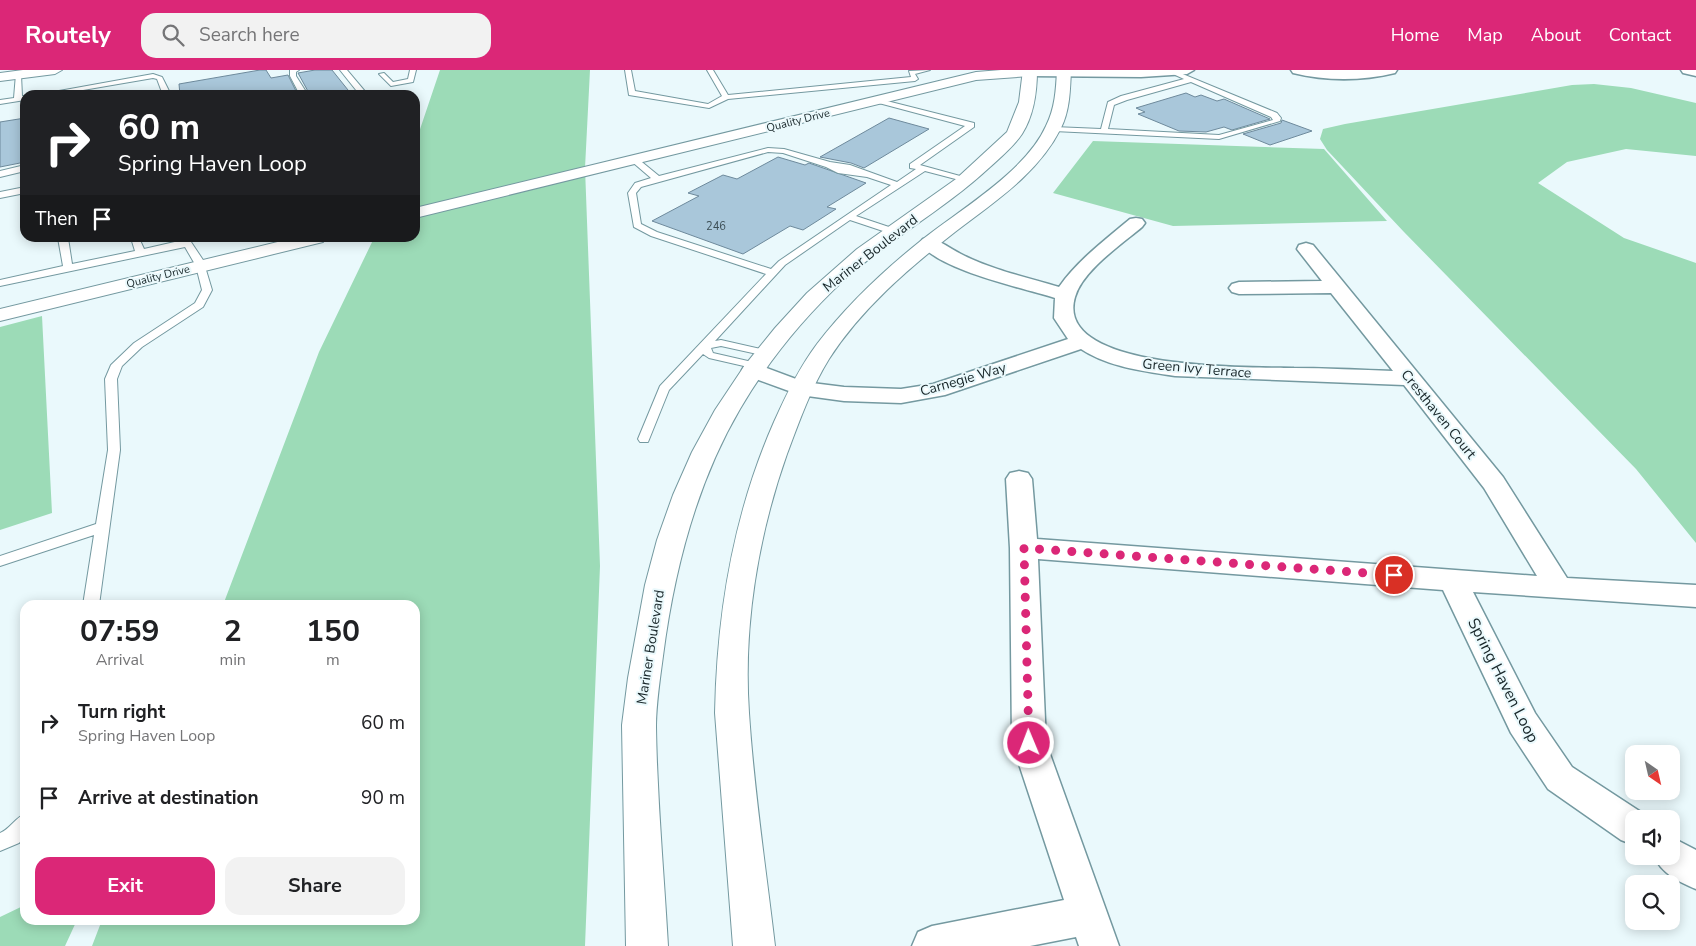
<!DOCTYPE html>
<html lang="en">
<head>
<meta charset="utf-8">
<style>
	body { margin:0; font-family:"Nunito Sans",sans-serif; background:#f2f2f2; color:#202124; height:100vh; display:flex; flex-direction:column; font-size:19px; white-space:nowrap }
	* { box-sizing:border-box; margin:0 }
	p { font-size:16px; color:#757577 }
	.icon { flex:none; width:28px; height:28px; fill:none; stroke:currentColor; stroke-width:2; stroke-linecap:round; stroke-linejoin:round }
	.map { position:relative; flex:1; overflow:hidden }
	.panel { position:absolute; left:20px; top:530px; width:400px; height:325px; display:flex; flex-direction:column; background:#fff; border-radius:15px; box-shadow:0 2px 12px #0003 }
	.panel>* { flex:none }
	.top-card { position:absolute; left:20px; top:20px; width:400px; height:152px; border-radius:15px; box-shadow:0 2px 12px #0003; background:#202124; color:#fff; overflow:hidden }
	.needle { width:32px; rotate:146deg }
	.tools { position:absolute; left:1625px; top:675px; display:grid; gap:10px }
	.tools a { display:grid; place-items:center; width:55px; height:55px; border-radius:10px; background:#fff; box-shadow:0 2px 12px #0003; font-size:25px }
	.pin { position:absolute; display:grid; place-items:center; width:42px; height:42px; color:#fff; margin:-21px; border:2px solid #fff; border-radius:50%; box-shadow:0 1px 5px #0007 }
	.me { position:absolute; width:55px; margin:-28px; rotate:359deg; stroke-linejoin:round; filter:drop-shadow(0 0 4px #0008) }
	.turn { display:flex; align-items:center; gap:18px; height:105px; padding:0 15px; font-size:22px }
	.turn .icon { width:65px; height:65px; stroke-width:2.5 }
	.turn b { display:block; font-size:35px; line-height:42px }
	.then { display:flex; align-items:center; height:48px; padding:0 15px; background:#0003; gap:10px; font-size:19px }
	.eta { display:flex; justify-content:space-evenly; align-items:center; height:85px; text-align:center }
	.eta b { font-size:30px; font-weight:700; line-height:35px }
	.button { display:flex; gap:10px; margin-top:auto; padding:10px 15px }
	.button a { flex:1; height:58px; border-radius:15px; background:#db2777; color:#fff; font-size:20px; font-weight:700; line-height:58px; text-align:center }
	.button a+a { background:#f2f2f2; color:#202124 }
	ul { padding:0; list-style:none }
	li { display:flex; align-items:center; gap:15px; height:75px; padding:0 15px }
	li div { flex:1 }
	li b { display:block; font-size:19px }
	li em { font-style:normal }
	header { display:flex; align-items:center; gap:30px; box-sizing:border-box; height:70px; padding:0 25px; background:#db2777; color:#fff }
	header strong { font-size:24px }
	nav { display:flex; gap:28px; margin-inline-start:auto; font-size:18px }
	.search { width:350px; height:45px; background:#f2f2f2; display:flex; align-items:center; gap:12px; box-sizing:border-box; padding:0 18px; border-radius:15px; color:#757577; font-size:19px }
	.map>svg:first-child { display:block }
	.green { fill:#9cdbb7 }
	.building { fill:#a9c7da; stroke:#6e8a9c }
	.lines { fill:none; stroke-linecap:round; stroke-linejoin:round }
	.service-casing { stroke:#7499a0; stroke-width:2 }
	.minor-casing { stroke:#7499a0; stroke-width:3 }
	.tertiary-casing { stroke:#7499a0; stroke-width:2 }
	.secondary-casing { stroke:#7499a0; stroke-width:2 }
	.service { fill:#fff; fill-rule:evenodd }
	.minor { fill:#fff; fill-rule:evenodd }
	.tertiary { fill:#fff; fill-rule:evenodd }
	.secondary { fill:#fff; fill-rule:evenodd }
	.route { stroke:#db2777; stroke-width:9; stroke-dasharray:0 16.2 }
	.labels { text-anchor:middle; stroke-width:4; stroke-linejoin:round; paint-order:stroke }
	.far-street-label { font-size:11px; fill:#182629; stroke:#eaf9fc }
	.number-label { font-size:11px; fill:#3c4e55 }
	.street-label { font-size:14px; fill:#182629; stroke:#eaf9fc }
	.near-street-label { font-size:16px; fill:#182629; stroke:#eaf9fc }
</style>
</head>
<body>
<header>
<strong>Routely</strong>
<div class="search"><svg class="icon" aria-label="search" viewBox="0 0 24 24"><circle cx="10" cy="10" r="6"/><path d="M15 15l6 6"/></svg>Search here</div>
<nav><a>Home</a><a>Map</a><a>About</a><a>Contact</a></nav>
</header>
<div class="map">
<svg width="1696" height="876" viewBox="0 0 1696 876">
	<rect width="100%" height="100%" fill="#eaf9fc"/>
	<path class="green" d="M 440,0 L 590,0 L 585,98 L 600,496 L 585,876 L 92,876 L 102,850 L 415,850 L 415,535 L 223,535 L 319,282 L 374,168 L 415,168 L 415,74 Z
		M 1594,14 L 1631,18 L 1696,33 L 1696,86 L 1626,79 L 1567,92 L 1538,113 L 1624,168 L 1696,193 L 1696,473 L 1636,399 L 1404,162 L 1327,80 L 1320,69 L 1323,59 L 1345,54 L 1572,15 Z
		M 1093,71 L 1324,79 L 1387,151 L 1173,156 L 1053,123 Z
		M 42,246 L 52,443 L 0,460 L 0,257 Z
		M 25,835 L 25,850 L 77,850 L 65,876 L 0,876 L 0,847 Z"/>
	<path class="building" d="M 260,0 L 266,0 L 271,8 L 288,5 L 298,25 L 180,25 L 179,14 Z
		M 315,0 L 332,0 L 352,25 L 310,25 L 298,3 Z
		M 1186,23 L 1195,27 L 1201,25 L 1217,31 L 1224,29 L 1270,49 L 1232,60 L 1224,57 L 1206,62 L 1179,61 L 1138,44 L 1145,42 L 1136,38 Z
		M 25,48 L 25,92 L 0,97 L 0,52 Z
		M 889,48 L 929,59 L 864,98 L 851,93 L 820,87 Z
		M 1282,50 L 1312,61 L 1270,75 L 1243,64 L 1281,53 Z
		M 778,87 L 805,95 L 809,93 L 866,113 L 827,137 L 836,139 L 803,160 L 790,156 L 743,184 L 652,151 L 699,126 L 688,123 L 723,105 L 737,109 Z"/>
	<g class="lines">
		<defs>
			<path id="service" d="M 290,0 L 299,0 L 296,2 L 296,6 L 308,25 L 300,25 L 290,6 Z
				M 340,0 L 347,0 L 368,25 L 360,25 Z
				M 410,0 L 416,0 L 413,12 L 391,16 L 379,4 L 384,3 L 393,12 L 408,9 Z
				M 625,0 L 631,0 L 635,21 L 708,34 L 722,26 L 707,0 L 713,0 L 728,25 L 911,7 L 909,1 L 930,0 L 915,4 L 918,9 L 915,11 L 728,29 L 709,38 L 629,25 Z
				M 1173,0 L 1277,43 L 1281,48 L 1280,51 L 1219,69 L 1054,61 L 1050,59 L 1054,57 L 1101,59 L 1108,32 L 1121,26 L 1184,9 L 1171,3 L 1171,1 ZM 1191,12 L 1271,47 L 1273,50 L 1219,65 L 1108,59 L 1114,35 L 1127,30 Z
				M 16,4 L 21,5 L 22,26 L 25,26 L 25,30 L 0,34 L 0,30 L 14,28 Z
				M 153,4 L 162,7 L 171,25 L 163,25 L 157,9 L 153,8 L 54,25 L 37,25 Z
				M 875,28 L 974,53 L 974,57 L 920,95 L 971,109 L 967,112 L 925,101 L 856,146 L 898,160 L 898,164 L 892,164 L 850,150 L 785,195 L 715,271 L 721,270 L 770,281 L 772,283 L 770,285 L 766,286 L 721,276 L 711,278 L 713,283 L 761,294 L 763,296 L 761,298 L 757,299 L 709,288 L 703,284 L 669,320 L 648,372 L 640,372 L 638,369 L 660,316 L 766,204 L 651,166 L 634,157 L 628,123 L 635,113 L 651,108 L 630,90 L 637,88 L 659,106 L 768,78 L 784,79 L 830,92 L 850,95 L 897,112 L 916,99 L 910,98 L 910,94 L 965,56 L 875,32 ZM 768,82 L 783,83 L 826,97 L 838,103 L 867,107 L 891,115 L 779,191 L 771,199 L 657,162 L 641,154 L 636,123 L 641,117 Z
				M 25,95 L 25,101 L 0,107 L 0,101 Z
				M 25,117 L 25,123 L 0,128 L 0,122 Z
				M 58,168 L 68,168 L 72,194 L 135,181 L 131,168 L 139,168 L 144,179 L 179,171 L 191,172 L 203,190 L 212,220 L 203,237 L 142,277 L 122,296 L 117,309 L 120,380 L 99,535 L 83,535 L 94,465 L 0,496 L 0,486 L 96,454 L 108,380 L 105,309 L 111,295 L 134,273 L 195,233 L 202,220 L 196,196 L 185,177 L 0,216 L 0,210 L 63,196 Z
				M 25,744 L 25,766 L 19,773 L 0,781 L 0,763 C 10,759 15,748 25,744 Z"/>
			<path id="minor" d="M 1025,0 L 1194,0 L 1187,4 L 1141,7 L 1030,6 L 1025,5 L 1023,2 Z
				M 1291,0 L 1397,0 L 1395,3 C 1362,11 1326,11 1293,3 Z
				M 1681,0 L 1696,0 L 1696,6 L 1683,3 Z
				M 1136,148 L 1142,149 L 1145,153 L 1142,157 C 1122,174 1082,201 1075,227 C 1053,302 1254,297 1294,298 C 1327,298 1360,300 1393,301 L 1331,223 L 1239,224 L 1232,222 L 1229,218 L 1232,214 L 1239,212 L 1322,211 L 1297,179 L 1299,175 L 1306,173 L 1313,175 L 1503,407 L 1567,508 L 1696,515 L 1696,537 L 1473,522 L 1535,643 L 1572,697 L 1647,746 L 1648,749 L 1634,749 L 1634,775 L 1621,770 L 1548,719 L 1511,663 L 1443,520 L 1038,489 L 1046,673 L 1119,876 L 1079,876 L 1076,867 L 1030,876 L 912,876 L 918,862 L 932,856 L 1064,830 L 1012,673 L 1010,478 L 1006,409 L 1010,403 L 1019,401 L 1028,403 L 1032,409 L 1037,469 L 1537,506 L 1484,418 L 1404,315 L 1175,306 C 1143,301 1108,297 1081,279 L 945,325 L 901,333 L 844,331 L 800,325 L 745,305 L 742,300 L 745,295 L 753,293 L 804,312 L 844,317 L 901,319 L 933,314 L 1068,269 L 1054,248 L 1055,228 C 1023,218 938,200 920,173 L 923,169 C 936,166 948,178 961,184 C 992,200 1026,207 1059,217 C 1078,190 1105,170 1130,149 Z
				M 1671,767 L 1696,780 L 1696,819 C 1679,812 1661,803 1654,786 L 1671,786 Z"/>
			<path id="tertiary" d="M 1001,0 L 1035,0 L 1037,2 L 1030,6 L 976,10 L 415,148 L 415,138 L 976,2 Z
				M 294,168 L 325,168 L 323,172 L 0,251 L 0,239 Z"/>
			<path id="secondary" d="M 23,0 L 62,0 L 55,4 L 0,11 L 0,3 Z
				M 1023,0 L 1037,0 C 1037,22 1034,45 1022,64 C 1014,76 1001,87 990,97 C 945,139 891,168 845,209 C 804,247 768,291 740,339 C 696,414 674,501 663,586 C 660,609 656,634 656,657 C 657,730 664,803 668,876 L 626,876 L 622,655 L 628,608 L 645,515 L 657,470 L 673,425 L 692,382 L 715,340 L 745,295 L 775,258 L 807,223 L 857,179 L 956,109 L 1007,62 L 1019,32 Z
				M 1057,0 L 1071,0 C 1070,20 1070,40 1061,58 C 1038,104 994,132 955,162 C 909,198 861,239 829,289 C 811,318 799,352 787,384 C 758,466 743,556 749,643 C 754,721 766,799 775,876 L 733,876 L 715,643 C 717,542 733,445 774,352 C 786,325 799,298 817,274 C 847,235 884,200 923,169 C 961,139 1026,101 1046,56 C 1055,38 1056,20 1057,0 Z"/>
		</defs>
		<use href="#service" class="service-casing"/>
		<use href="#minor" class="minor-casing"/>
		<use href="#tertiary" class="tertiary-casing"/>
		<use href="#secondary" class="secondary-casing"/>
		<use href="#service" class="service"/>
		<use href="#minor" class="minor"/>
		<use href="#tertiary" class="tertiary"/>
		<use href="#secondary" class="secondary"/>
	</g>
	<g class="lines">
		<path class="route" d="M 1029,673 L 1024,478 L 1394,505"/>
	</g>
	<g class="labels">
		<g class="far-street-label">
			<text transform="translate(798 50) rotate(-14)" y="4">Quality Drive</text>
			<text transform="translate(158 206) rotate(-14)" y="4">Quality Drive</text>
		</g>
		<g class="number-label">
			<text x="716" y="160">246</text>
		</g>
		<g class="street-label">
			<text transform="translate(870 183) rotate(-38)" y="5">Mariner Boulevard</text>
			<text transform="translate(1197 298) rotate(5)" y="5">Green Ivy Terrace</text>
			<text transform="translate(963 309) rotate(-16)" y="5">Carnegie Way</text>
			<text transform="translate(1439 344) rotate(51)" y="5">Cresthaven Court</text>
			<text transform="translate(650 577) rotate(-81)" y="5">Mariner Boulevard</text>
		</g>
		<g class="near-street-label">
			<text transform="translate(1504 610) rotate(63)" y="6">Spring Haven Loop</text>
		</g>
	</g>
</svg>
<div class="tools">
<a><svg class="needle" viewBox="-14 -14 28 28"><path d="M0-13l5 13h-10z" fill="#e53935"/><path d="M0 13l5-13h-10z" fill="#757577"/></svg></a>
<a><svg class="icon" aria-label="sound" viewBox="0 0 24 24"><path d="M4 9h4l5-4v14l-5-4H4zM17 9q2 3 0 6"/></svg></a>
<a><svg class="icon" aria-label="search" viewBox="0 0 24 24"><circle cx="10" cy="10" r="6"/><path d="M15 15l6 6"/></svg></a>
</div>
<div class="pin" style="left:1394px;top:505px;background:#d93025"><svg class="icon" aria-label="arrive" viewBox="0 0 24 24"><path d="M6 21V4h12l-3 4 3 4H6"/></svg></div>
<svg class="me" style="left:1029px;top:673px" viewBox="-20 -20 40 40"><circle r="17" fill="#db2777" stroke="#fff" stroke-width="3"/><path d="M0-11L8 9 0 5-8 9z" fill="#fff"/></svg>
<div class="top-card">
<div class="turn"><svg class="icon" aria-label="right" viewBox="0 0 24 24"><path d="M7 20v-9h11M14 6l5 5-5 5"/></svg><div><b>60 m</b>Spring Haven Loop</div></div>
<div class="then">Then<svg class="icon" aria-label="arrive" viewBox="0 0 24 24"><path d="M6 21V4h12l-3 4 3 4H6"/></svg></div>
</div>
<section class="panel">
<div class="eta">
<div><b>07:59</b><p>Arrival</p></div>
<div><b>2</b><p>min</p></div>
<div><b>150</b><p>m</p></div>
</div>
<ul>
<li><svg class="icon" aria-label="right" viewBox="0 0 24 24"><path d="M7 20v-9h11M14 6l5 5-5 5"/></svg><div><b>Turn right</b><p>Spring Haven Loop</p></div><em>60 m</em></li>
<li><svg class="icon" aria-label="arrive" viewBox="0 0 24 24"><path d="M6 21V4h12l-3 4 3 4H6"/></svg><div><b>Arrive at destination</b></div><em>90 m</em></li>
</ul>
<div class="button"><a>Exit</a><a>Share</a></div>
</section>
</div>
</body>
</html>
